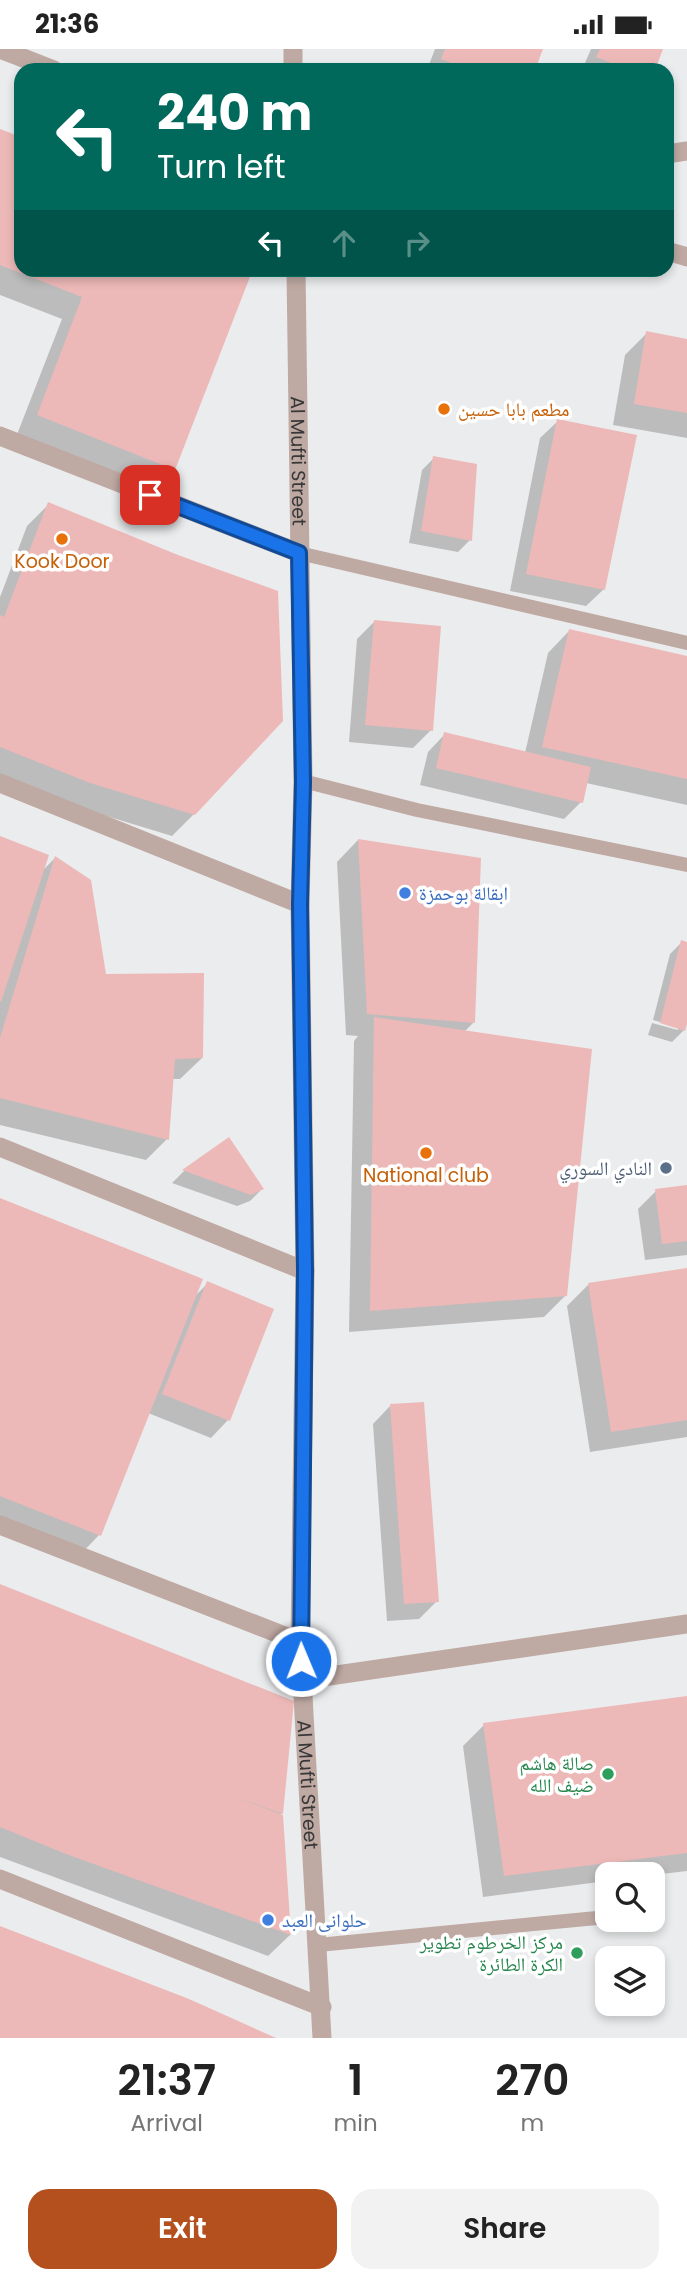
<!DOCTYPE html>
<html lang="en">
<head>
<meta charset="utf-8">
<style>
	body { margin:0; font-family:Poppins,"Noto Naskh Arabic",sans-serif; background:#f2f2f2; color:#222; height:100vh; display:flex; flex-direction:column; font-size:26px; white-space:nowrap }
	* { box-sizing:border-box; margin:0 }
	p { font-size:23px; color:#767676 }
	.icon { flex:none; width:38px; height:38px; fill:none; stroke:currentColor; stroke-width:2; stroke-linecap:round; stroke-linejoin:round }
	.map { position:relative; height:1989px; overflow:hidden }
	.drawer { display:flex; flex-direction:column; background:#fff; flex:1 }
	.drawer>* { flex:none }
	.guide { position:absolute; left:14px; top:14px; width:660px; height:214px; border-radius:21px; box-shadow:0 4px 10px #0003; background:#00695c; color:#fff; overflow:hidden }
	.tools { position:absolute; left:595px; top:1813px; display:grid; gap:14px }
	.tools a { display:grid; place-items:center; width:70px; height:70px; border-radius:14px; background:#fff; box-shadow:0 4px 10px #0003; font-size:35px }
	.pin { position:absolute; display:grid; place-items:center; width:60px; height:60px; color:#fff; margin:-30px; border-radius:14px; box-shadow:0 4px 10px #0006 }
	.me { position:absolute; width:77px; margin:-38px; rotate:359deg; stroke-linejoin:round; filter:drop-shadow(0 0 5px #0008) }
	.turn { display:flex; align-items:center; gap:24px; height:147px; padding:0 28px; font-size:32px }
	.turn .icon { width:91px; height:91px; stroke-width:2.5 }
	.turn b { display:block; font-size:49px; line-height:60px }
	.lanes { display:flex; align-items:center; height:66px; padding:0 28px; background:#0003; justify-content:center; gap:35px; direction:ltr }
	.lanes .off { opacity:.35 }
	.eta { display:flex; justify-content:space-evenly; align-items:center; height:119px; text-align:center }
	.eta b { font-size:42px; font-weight:600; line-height:49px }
	.action { display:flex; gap:14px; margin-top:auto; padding:14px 28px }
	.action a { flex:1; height:80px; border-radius:21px; background:#b44f1e; color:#fff; font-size:28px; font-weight:600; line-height:80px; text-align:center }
	.action a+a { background:#f2f2f2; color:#222 }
	.status { display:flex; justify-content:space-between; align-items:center; height:49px; padding:0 35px; background:#fff; direction:ltr }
	.status svg { height:19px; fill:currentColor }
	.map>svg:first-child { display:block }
	.shadow { fill:#0003 }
	.building { fill:#edb9b8 }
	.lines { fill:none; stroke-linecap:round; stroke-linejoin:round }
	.service { stroke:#bfa9a3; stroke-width:14 }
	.minor { stroke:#bfa9a3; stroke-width:19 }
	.tertiary { stroke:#bfa9a3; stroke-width:19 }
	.route-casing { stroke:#114b97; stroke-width:18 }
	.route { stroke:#1a73e8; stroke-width:12 }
	.food-dot { fill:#e8710a; stroke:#fff; stroke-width:2.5 }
	.shop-dot { fill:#3f7fe0; stroke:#fff; stroke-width:2.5 }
	.service-dot { fill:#5c6f8a; stroke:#fff; stroke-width:2.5 }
	.leisure-dot { fill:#2e9e5b; stroke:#fff; stroke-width:2.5 }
	.labels { text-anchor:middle; stroke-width:7; stroke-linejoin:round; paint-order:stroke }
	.food-label { font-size:19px; fill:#c56008; stroke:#fff }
	.street-label { font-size:19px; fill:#383838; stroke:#fff }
	.shop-label { font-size:19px; fill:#366cbe; stroke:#fff; text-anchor:start }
	.service-label { font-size:19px; fill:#4e5e75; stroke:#fff; text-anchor:end }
	.leisure-label { font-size:19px; fill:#27864d; stroke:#fff; text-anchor:end }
</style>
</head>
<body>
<div class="status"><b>21:36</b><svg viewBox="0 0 49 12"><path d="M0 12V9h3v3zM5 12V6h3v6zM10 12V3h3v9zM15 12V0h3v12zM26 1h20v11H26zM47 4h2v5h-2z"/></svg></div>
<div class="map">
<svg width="687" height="1989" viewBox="0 0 687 1989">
	<rect width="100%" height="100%" fill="#ebeced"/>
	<path class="shadow" d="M 435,0 L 541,0 L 533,21 L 427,21 Z
		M 591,0 L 661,0 L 653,21 L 582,21 Z
		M 0,82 L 21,90 L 21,220 L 251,220 L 173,420 L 152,441 L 16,388 L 62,270 L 0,246 Z
		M 647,284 L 687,291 L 687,389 L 613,376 L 625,306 Z
		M 558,372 L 604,540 L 586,557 L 510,542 L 540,389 Z
		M 434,409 L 470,491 L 458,503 L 409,494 L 422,421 Z
		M 49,455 L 194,765 L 172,787 L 67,755 L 0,728 L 0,548 L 27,477 Z
		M 375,572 L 431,681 L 413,699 L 349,693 L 357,590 Z
		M 569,582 L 687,609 L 687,756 L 586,734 L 581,753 L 564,770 L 420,736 L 428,703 L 445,685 L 525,704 L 548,604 Z
		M 0,789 L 42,822 L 55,809 L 105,927 L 202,1009 L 180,1030 L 172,1030 L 167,1090 L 146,1111 L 0,1076 Z
		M 358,791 L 473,974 L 464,983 L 566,1246 L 544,1268 L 349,1283 L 354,992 L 358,987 L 346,986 L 337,813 Z
		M 682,893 L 687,894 L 687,968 L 684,981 L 672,993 L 648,986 L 652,974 L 678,981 L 678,978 L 653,971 L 670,905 Z
		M 228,1090 L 262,1140 L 250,1152 L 237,1157 L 172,1134 L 183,1123 Z
		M 687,1138 L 687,1206 L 645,1211 L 638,1160 L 656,1142 Z
		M 0,1151 L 194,1248 L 207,1235 L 272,1261 L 228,1371 L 211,1389 L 148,1364 L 99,1486 L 78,1508 L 0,1477 Z
		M 687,1220 L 687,1388 L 590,1403 L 567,1257 L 588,1236 Z
		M 390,1357 L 437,1552 L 419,1570 L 387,1572 L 373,1375 Z
		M 0,1536 L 282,1764 L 279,1767 L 281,1768 L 290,1886 L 268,1907 L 0,1808 Z
		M 687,1649 L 687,1822 L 653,1826 L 607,1825 L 607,1832 L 483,1848 L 463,1697 L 484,1676 Z"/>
	<path class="building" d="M 445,0 L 543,0 L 535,21 L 469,21 L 441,10 Z
		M 600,0 L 663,0 L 655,21 L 629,21 L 596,8 Z
		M 0,80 L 21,88 L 21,220 L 253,220 L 175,421 L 37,366 L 82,248 L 0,216 Z
		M 646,282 L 687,290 L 687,364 L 634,355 Z
		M 557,370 L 637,386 L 605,541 L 526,525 Z
		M 433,407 L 477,415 L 472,492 L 421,482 Z
		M 48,453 L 178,506 L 278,542 L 283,672 L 195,766 L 90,734 L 0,698 L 0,566 L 4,568 Z
		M 374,571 L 441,577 L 433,682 L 365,676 Z
		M 569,580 L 687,607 L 687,730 L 542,698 Z
		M 444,683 L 591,718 L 583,754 L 436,719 Z
		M 0,787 L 49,806 L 1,953 L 0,952 Z
		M 358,790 L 481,809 L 475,974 L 367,965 Z
		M 55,807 L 91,831 L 106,925 L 204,924 L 203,1009 L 175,1010 L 169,1091 L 0,1049 L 0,989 Z
		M 681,891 L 687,893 L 687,975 L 685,982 L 660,974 Z
		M 374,968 L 592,1000 L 567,1247 L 370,1262 Z
		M 229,1088 L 264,1140 L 251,1146 L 182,1121 Z
		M 687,1136 L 687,1192 L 662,1195 L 655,1140 Z
		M 0,1149 L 203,1230 L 101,1487 L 0,1447 Z
		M 687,1219 L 687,1371 L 611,1383 L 588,1234 Z
		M 207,1232 L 274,1260 L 230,1372 L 162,1345 Z
		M 424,1353 L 439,1553 L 404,1555 L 390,1355 Z
		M 0,1535 L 294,1652 L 283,1765 L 222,1743 L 283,1766 L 291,1886 L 66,1805 L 0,1778 Z
		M 687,1647 L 687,1804 L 504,1827 L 483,1674 Z
		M 0,1877 L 189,1950 L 276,1989 L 0,1989 Z"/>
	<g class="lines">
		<path class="service" d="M 299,504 L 687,594
			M 303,732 L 417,761 L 687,816
			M 318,1896 L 607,1868"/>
		<path class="minor" d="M 0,387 L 299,504
			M 0,734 L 300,855
			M 0,1098 L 305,1222
			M 0,1476 L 300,1593
			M 0,1830 L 322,1958"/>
		<g class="tertiary">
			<path d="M 0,0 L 54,21"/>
			<path d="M 293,0 L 293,21"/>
			<path d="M 667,105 L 687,102"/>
			<path d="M 667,202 L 687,208"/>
			<path id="s1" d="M 296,220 L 303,732 L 300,855 L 305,1222 L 300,1593 L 322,1989"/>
			<path d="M 302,1631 L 687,1575"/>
		</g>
	</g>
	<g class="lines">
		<defs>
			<path id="route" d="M 150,446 L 299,504 L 303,733 L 300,855 L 305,1222 L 301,1612"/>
		</defs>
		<use href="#route" class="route-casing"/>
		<use href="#route" class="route"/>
	</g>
	<g class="food-dot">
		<circle cx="444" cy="360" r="7"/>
		<circle cx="62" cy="490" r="7"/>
		<circle cx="426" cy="1104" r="7"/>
	</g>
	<g class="shop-dot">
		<circle cx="405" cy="844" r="7"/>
		<circle cx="268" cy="1871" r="7"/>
	</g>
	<circle class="service-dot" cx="666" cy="1119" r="7"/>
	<g class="leisure-dot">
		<circle cx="608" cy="1725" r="7"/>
		<circle cx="577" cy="1904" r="7"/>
	</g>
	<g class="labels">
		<g class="food-label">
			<text x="458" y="367" text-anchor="start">مطعم بابا حسين</text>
			<text x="62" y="519">Kook Door</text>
			<text x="426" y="1133">National club</text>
		</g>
		<g class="street-label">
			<text dy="7" stroke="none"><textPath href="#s1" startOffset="192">Al Mufti Street</textPath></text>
			<text dy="7" stroke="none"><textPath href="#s1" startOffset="1516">Al Mufti Street</textPath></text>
		</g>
		<g class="shop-label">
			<text x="419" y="851">ابقالة بوحمزة</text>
			<text x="282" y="1878">حلوانى العبد</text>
		</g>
		<g class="service-label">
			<text x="652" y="1126">النادي السوري</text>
		</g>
		<g class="leisure-label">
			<text x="594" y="1721">صالة هاشم<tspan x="594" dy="22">ضيف الله</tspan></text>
			<text x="563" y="1900">مركز الخرطوم تطوير<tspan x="563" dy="22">الكرة الطائرة</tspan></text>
		</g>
	</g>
</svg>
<div class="tools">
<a><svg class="icon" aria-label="search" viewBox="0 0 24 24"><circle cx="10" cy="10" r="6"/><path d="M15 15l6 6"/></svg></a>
<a><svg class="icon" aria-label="layers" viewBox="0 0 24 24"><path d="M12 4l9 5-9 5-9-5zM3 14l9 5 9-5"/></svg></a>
</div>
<div class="pin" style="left:150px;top:446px;background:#d93025"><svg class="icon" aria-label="arrive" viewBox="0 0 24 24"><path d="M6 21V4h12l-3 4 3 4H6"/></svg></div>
<svg class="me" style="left:301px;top:1612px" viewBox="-20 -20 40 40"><circle r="17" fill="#1a73e8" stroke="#fff" stroke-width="3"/><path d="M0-11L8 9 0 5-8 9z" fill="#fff"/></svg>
<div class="guide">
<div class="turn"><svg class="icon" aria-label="left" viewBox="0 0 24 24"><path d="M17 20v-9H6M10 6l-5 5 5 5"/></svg><div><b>240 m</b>Turn left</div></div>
<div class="lanes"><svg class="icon" aria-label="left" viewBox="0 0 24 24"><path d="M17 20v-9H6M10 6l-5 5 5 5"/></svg><svg class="icon off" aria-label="ahead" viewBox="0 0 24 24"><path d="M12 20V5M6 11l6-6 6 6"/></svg><svg class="icon off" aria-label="right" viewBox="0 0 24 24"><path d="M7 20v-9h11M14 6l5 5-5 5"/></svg></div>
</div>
</div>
<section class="drawer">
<div class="eta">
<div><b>21:37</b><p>Arrival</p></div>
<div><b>1</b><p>min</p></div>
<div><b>270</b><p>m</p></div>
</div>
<div class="action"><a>Exit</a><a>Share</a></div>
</section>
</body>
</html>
